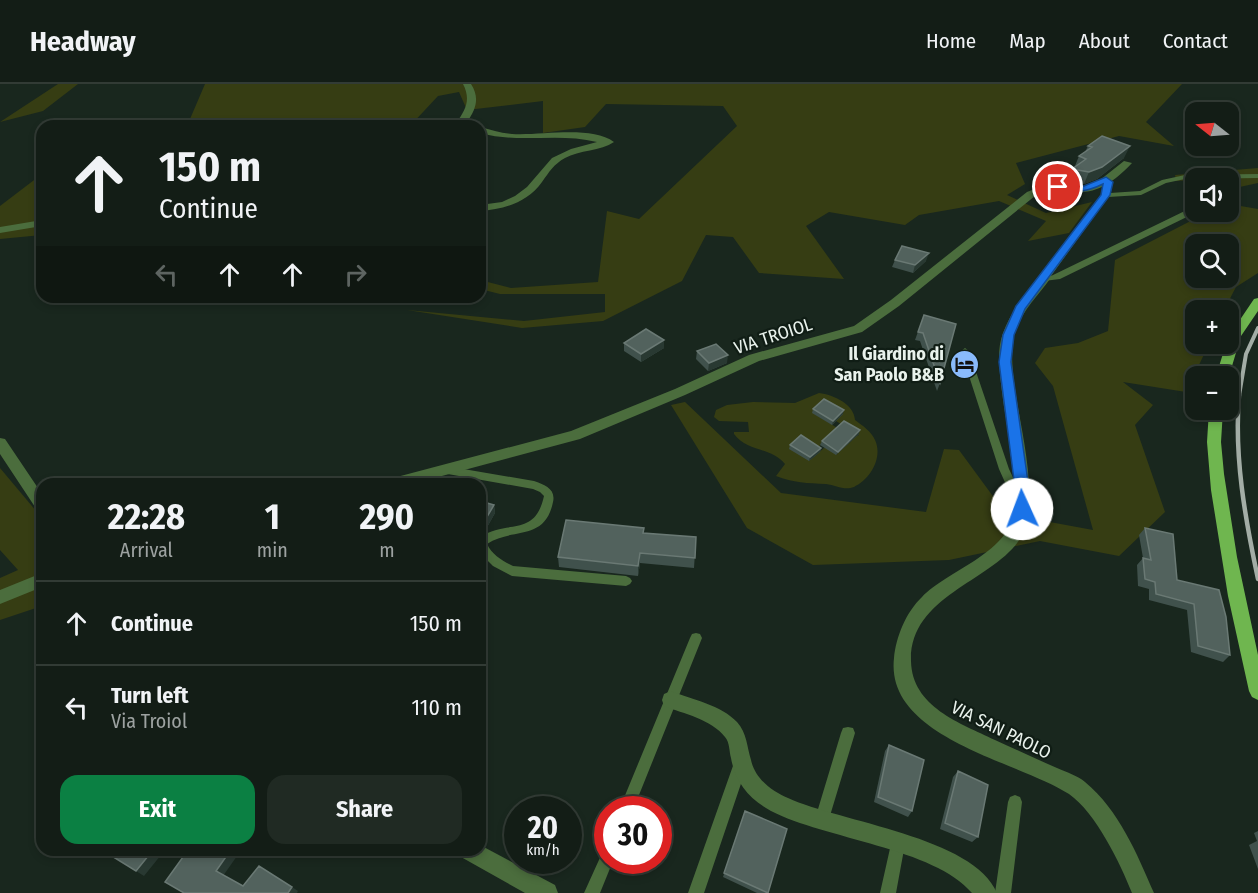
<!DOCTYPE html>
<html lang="en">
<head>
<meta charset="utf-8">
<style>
	body { margin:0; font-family:"Fira Sans Condensed",sans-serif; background:#202a23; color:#f1f3f6; height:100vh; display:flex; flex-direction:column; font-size:22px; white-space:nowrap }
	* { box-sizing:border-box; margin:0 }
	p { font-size:20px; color:#9da2a1 }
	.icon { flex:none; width:33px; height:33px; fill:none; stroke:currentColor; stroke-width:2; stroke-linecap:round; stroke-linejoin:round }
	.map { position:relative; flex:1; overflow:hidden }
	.panel { position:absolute; left:36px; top:394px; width:450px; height:378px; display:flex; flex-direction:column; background:#131d16; border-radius:18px; box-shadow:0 3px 9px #0003,0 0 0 2px #323b35 }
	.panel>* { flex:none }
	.top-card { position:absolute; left:36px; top:36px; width:450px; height:183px; border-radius:18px; box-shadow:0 3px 9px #0003,0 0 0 2px #323b35; background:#131d16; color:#f1f3f6; overflow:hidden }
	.needle { width:39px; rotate:287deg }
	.controls { position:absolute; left:1185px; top:18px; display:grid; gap:12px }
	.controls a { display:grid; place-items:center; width:54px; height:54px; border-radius:12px; background:#131d16; box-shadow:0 3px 9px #0003,0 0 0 2px #323b35; font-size:30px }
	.speed { position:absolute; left:504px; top:712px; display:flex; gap:12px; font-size:30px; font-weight:700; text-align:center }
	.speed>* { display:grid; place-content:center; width:78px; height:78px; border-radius:50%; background:#131d16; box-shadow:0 3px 9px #0003,0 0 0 2px #323b35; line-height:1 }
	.speed small { font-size:15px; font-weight:400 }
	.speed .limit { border:9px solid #d22; background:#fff; color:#111 }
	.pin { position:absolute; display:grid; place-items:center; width:51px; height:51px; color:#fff; margin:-26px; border:3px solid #fff; border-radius:50%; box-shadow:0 2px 6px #0007 }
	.me { position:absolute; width:66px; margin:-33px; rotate:358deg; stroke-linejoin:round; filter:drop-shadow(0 0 4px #0008) }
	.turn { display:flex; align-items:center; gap:21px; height:126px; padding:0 24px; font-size:27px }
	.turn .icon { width:78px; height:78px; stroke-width:2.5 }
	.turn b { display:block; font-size:42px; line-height:51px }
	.lanes { display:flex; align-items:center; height:57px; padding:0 24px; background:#0003; justify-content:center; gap:30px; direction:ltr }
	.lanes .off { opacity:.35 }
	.eta { display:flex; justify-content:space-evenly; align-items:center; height:102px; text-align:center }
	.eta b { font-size:36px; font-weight:700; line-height:42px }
	.cta { display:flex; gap:12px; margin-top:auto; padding:12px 24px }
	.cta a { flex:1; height:69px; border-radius:18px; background:#0b8043; color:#fff; font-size:24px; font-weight:700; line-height:69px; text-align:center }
	.cta a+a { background:#202a23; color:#f1f3f6 }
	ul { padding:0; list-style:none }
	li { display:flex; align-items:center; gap:18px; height:84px; padding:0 24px; border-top:2px solid #323b35 }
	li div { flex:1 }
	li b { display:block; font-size:22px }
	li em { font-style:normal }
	header { display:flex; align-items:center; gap:36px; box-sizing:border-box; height:84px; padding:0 30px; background:#131d16; border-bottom:2px solid #323b35 }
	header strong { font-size:28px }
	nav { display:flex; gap:33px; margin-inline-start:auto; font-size:21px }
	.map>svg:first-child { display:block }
	.green { fill:#363d13; fill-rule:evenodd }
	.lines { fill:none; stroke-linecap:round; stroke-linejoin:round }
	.lane { fill:#4b6d3d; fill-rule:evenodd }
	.street { fill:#4b6d3d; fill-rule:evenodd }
	.primary { fill:#6fb64f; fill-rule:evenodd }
	.rail-far1 { stroke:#a3ada6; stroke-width:4 }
	.rail { stroke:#a3ada6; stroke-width:4.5 }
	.wall { fill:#40514c }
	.shaded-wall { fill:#293932 }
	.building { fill:#52625d; stroke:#6a7974; stroke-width:1.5 }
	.route { fill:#1a73e8; stroke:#114b97; stroke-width:1.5 }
	.labels { text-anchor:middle; stroke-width:4.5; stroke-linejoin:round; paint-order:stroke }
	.street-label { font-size:18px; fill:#e9f2ec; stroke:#101d15 }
	.poi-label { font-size:18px; font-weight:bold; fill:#e9f2ec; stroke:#101d15; text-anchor:end }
</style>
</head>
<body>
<header>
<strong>Headway</strong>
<nav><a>Home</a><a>Map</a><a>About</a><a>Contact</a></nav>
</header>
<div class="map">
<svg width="1258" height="809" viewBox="0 0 1258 809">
	<rect width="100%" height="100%" fill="#19271e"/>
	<path class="green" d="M 58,0 L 78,0 L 43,27 L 0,38 Z
		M 205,0 L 1182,0 L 1146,38 L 1174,62 L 1119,52 L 1016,79 L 1025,100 L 1007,111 L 1046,129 L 1092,118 L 1069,149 L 1028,157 L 1046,137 L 999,117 L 919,131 L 905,141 L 829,128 L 806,142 L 844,195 L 759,189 L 733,153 L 706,151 L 682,197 L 603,237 L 522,244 L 407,226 L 524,237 L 605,228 L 605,210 L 500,210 L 480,205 L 480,196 L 511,204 L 598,198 L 607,127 L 639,135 L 737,42 L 723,22 L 606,20 L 585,43 L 543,49 L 543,17 L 467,26 L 459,8 L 438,12 L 410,42 L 187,42 Z
		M 1258,84 L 1258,99 L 1235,104 L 1229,102 L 1228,94 L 1176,97 L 1175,91 Z
		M 42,90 L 42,151 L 0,155 L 0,122 Z
		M 1229,120 L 1258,125 L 1258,189 L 1236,203 L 1224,226 L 1196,226 L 1196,260 L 1209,260 L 1186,308 L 1123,298 L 1153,321 L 1135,341 L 1165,428 L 1119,472 L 1040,457 L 949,476 L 813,481 L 747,444 L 671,321 L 685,318 L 781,409 L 926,428 L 944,365 L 959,366 L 1006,430 L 1093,446 L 1053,302 L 1035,279 L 1045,264 L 1078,259 L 1108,247 L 1115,176 L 1208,128 L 1228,128 ZM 1196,160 L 1228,160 L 1228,194 L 1196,194 Z
		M 819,309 C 834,311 854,320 855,336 C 863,342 871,347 875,356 C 883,373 871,395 854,403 C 844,407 836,401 826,400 C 808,399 793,399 776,392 L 785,380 C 771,363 747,368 734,350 L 734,348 L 749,348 L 748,338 L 719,337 L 714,333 L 716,326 L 727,321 L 753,318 L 795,319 ZM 813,329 L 836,337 L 859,351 L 824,364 L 809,377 L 816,365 L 839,345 Z
		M 0,384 L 42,434 L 42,522 L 0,536 L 0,494 L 18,486 L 0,466 Z"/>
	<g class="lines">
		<path class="lane" d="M 1258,90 L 1258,94 L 1185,95 L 1166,99 L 1141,111 L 1108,113 L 1051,192 L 1193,123 L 1196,123 L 1197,128 L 1060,195 L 1044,197 L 1040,195 L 1102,111 L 1104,95 L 1108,95 L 1112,98 L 1110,109 L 1140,107 L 1162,96 L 1185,91 Z
			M 965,264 L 969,267 L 1009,385 L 1017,402 L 1028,412 L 1027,415 L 1019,415 L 1008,405 L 999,385 L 961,267 Z
			M 446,382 L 534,397 C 545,401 556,405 553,418 C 545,458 512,443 487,460 C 492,471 503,477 513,482 L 626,492 L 630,494 L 632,497 L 630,500 L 626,502 L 512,492 L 493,482 L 480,469 L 480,453 C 507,435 535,454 544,412 L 540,408 L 533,405 L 442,389 L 441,386 Z
			M 696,549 L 700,550 L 702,554 L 633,726 L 619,726 L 690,554 L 692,550 Z
			M 848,643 L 853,644 L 855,649 L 829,735 L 827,740 L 822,742 L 817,740 L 815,735 L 841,649 L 843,644 Z
			M 741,672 L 746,674 L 748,679 L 704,809 L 688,809 L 734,679 L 736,674 Z
			M 1015,711 L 1020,713 L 1022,718 L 1011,809 L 995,809 L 1008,718 L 1010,713 Z
			M 898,753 L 903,755 L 905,760 L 896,809 L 880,809 L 891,760 L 893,755 Z
			M 608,765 L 608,777 L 613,777 L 600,809 L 584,809 L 603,767 Z"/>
		<path class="street" d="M 463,0 L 471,0 C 480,14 476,25 467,38 L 474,42 L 461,42 L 456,39 C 466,26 471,15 463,0 Z
			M 480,43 C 491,46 501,49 512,50 C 540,52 591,41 614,58 C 601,67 579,66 565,74 C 554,80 549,88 542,98 C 527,119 504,125 480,127 L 480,121 L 502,118 L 515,112 L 527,103 L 552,74 L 571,65 L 597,58 C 558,48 519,60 480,49 Z
			M 1124,77 L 1132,79 C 1120,92 1101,108 1082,108 C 1063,108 1053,104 1035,112 L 899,222 L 862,248 L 759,277 L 685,311 L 580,355 L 412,400 L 386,400 L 388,396 L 393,394 L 571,347 L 675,305 L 749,271 L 854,242 L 891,216 L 1027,108 L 1047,100 L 1084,102 L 1100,96 Z
			M 42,136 L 42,142 L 0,149 L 0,143 Z
			M 1044,192 L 1050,195 C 1037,213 1019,230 1014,252 C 1010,272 1013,291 1016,311 C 1022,350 1033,392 1028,432 C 1022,494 909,501 911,577 C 912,623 960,639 995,656 C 1015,665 1036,675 1057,684 C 1066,688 1078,692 1085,698 C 1119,726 1137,770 1154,809 L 1132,809 C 1120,779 1096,729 1069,710 C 1018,677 885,654 894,574 C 896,553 906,528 922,513 C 947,487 1008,469 1013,430 C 1018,390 1007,347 1002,308 C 1000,289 996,268 1003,249 C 1011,227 1025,210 1040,193 Z
			M 0,354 L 5,355 L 42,410 L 42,428 L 37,426 L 0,370 Z
			M 42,489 L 42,503 L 0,520 L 0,506 Z
			M 671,607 C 693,616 721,621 737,638 C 747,649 747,663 751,676 C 755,695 772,707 788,714 C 840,738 974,753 997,809 L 972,809 C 934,764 825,755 771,727 C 749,715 735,698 731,674 C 729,667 730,659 725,653 C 711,635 684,630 664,622 L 662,616 L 664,610 Z
			M 480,761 L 555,801 L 558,809 L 525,809 L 461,773 L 458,766 L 480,766 Z"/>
		<path class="primary" d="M 1258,214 L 1258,227 L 1241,252 L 1229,292 L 1216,292 L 1226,260 L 1228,260 L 1229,252 L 1254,215 Z
			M 1209,326 L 1223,326 L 1221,358 L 1224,390 L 1237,473 L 1258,571 L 1258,616 L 1252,613 L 1249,607 L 1228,512 L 1211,406 L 1207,358 Z"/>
		<path class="rail-far1" d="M 1239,312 L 1246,270 L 1258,244"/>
		<path class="rail" d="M 1239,311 C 1234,373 1245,434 1258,495"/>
	</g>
	<path class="wall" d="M 1088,62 L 1124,74 L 1097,95 L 1084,100 L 1067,96 L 1072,85 L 1075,82 L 1079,72 L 1085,68 Z
		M 895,176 L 926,177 L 913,189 L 892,183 Z
		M 924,231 L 940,299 L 937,307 L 920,257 L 915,256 Z
		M 664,256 L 664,264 L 641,278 L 624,267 L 624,259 Z
		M 697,267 L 727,279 L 708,287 L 696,275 Z
		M 813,325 L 843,330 L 832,341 L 812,329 Z
		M 859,350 L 836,371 L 820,361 L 822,357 Z
		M 790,361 L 821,364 L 820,368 L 809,377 L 789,365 Z
		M 480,417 L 494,421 L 495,429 L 486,445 L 480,444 Z
		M 1145,444 L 1177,496 L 1230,571 L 1223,578 L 1191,568 L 1187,526 L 1149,516 L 1149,505 L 1138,502 L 1137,481 L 1143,474 L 1139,451 Z
		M 643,449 L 696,453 L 694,484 L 640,479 L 638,492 L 559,483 L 558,473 Z
		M 889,661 L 912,727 L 908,733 L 874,718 L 885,667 Z
		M 958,687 L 978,753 L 972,758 L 940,745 L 953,693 Z
		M 745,727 L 768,809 L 757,809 L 723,793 Z
		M 1258,747 L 1258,785 L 1249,761 L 1257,757 L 1254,749 Z"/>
	<path class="shaded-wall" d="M 1130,62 L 1124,74 L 1097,95 L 1084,100 L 1089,88 Z
		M 929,169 L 926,177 L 913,189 L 915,181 Z
		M 664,256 L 664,264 L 641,278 L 641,270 Z
		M 728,271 L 727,279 L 708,287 L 709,279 Z
		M 844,326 L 843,330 L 832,341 L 833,337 Z
		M 860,346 L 859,350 L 836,371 L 838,368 Z
		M 821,364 L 820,368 L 809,377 L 810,373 Z
		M 494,421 L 495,429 L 486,445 L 484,438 Z
		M 640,469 L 640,479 L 638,492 L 638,482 Z
		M 153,766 L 165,766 L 144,792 L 136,787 Z
		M 230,767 L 237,772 L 223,792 L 216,787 Z
		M 292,803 L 298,807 L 297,809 L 288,809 Z"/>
	<path class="building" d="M 1102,52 L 1130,62 L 1102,83 L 1089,88 L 1072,85 L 1086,75 L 1079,72 L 1092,63 L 1088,62 Z
		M 902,162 L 929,169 L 915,181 L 895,176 Z
		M 924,231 L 956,240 L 940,299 L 923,249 L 918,248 Z
		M 646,245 L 664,256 L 641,270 L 624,259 Z
		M 716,260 L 728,271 L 709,279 L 697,267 Z
		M 824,315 L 844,326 L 833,337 L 813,325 Z
		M 844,337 L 860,346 L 838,368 L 822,357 Z
		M 801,351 L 821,364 L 810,373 L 790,361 Z
		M 416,393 L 422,400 L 393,400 L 404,395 Z
		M 480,417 L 494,421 L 484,438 L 480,437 Z
		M 566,436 L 644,444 L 643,449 L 696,453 L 695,474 L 640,469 L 638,482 L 558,473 Z
		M 1145,444 L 1173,450 L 1177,496 L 1219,506 L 1226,533 L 1230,571 L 1198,562 L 1194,520 L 1156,510 L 1155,498 L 1145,495 L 1143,474 L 1151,476 Z
		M 889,661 L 924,676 L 912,727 L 878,713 Z
		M 958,687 L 988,701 L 978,753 L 945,739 Z
		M 745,727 L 787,745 L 768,809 L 724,789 Z
		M 102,766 L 153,766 L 136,787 Z
		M 188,766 L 229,766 L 230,767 L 216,787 L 243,802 L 259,782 L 292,803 L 288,809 L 184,809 L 165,798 Z"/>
	<path class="route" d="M 1106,93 L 1113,98 L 1110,111 L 1025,225 L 1014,251 L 1011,278 L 1030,412 L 1028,425 L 1022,430 L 1015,425 L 1016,412 L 999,278 L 1003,251 L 1016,222 L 1101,111 L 1103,100 C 1089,107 1068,112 1054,103 L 1058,100 L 1084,102 Z"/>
	<defs>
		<symbol id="hotel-disc" viewBox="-11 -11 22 22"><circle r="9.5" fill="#89bafc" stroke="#101d15"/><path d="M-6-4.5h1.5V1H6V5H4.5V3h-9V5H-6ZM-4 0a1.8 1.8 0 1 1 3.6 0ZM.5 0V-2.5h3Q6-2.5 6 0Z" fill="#111"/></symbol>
	</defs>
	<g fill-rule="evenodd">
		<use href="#hotel-disc" x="948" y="264" width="33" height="33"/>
	</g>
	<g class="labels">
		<g class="street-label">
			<text transform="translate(773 252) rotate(-18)" y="6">VIA TROIOL</text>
			<text transform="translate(1001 646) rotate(26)" y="6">VIA SAN PAOLO</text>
		</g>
		<g class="poi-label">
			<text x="944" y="276">Il Giardino di<tspan x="944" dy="21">San Paolo B&amp;B</tspan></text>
		</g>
	</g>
</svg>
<div class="controls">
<a><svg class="needle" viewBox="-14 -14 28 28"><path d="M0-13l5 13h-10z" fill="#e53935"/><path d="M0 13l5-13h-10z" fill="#9da2a1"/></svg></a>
<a><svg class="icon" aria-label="sound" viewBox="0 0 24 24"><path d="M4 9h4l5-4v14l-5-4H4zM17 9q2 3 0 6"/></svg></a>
<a><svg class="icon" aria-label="search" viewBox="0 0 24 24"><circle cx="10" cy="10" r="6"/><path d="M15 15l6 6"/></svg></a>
<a>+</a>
<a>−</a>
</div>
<div class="speed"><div>20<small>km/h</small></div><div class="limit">30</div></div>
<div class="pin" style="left:1058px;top:103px;background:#d93025"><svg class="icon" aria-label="arrive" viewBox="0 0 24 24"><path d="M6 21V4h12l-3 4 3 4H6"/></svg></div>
<svg class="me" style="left:1022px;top:425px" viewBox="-20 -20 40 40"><circle r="19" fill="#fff"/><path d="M0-13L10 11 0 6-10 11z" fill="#1a73e8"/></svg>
<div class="top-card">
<div class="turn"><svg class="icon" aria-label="ahead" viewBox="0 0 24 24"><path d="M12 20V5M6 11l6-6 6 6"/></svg><div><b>150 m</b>Continue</div></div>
<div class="lanes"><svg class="icon off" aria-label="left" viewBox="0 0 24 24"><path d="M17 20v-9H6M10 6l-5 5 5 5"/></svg><svg class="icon" aria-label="ahead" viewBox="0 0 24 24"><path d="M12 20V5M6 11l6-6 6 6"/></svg><svg class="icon" aria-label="ahead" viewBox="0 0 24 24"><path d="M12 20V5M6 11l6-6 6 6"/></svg><svg class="icon off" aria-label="right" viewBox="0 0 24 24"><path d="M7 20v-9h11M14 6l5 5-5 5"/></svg></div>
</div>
<section class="panel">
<div class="eta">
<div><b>22:28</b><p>Arrival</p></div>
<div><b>1</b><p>min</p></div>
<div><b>290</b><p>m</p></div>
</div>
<ul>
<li><svg class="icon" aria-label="ahead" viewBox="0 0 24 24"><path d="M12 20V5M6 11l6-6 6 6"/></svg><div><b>Continue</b></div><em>150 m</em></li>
<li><svg class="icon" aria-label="left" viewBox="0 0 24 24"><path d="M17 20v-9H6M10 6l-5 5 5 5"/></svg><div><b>Turn left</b><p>Via Troiol</p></div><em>110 m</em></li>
</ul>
<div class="cta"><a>Exit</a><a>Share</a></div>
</section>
</div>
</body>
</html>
